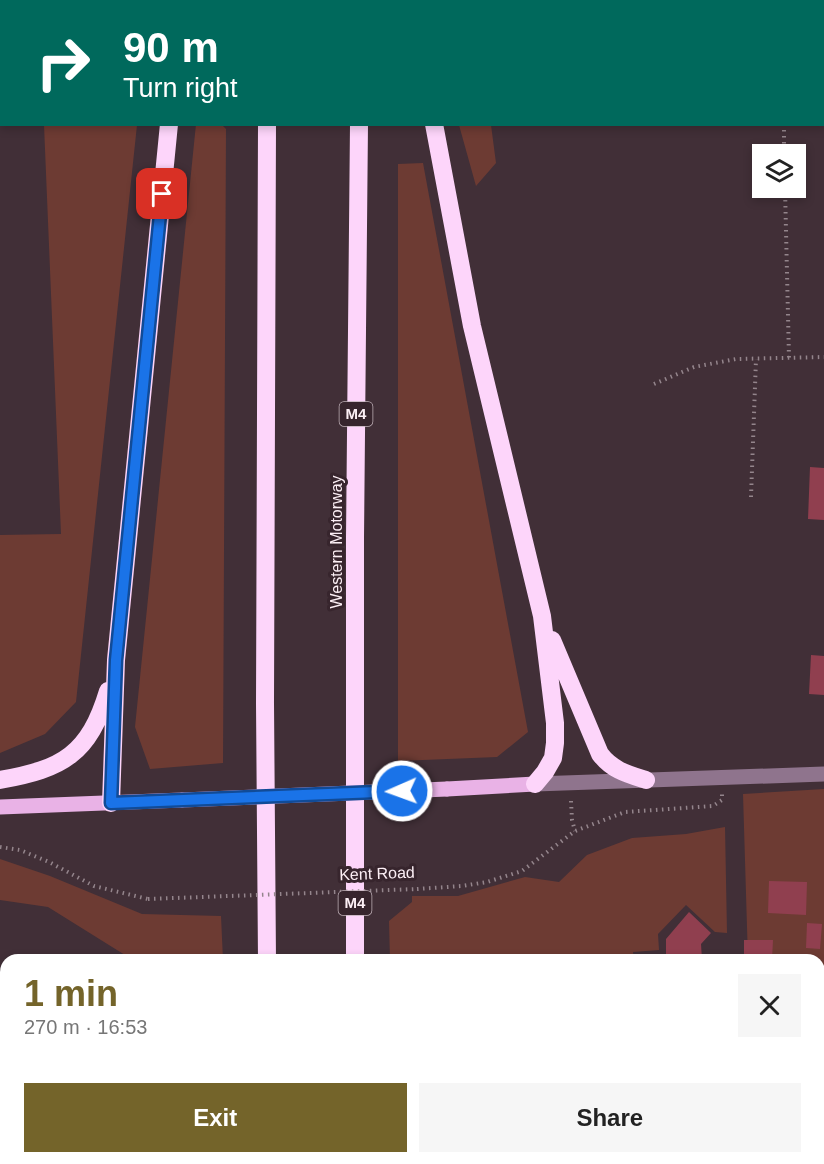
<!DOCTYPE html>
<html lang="en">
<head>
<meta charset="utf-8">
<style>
	body { margin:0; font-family:Helvetica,sans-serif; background:#f6f6f6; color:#222; height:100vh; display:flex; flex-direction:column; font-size:22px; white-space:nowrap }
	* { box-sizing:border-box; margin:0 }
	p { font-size:20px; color:#767676 }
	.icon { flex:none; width:33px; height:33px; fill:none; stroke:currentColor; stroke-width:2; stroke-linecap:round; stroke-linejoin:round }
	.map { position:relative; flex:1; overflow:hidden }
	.details { position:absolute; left:0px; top:954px; width:825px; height:210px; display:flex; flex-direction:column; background:#fff; border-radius:18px 18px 0 0; box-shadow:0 3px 9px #0003 }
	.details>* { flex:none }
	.banner { position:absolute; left:0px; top:0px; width:825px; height:126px; box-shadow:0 3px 9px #0003; background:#00695c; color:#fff; overflow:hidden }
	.fabs { position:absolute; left:752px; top:144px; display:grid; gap:12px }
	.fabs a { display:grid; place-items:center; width:54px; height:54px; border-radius:0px; background:#fff; box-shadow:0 3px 9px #0003; font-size:30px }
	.pin { position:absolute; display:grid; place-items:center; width:51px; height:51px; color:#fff; margin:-26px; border-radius:12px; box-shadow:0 3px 9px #0006 }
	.me { position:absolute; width:66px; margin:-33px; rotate:268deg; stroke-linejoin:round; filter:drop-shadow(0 0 4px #0008) }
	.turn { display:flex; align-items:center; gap:21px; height:126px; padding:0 24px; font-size:27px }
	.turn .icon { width:78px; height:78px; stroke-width:2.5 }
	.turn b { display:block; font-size:42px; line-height:51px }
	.round { display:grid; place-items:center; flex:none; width:63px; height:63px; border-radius:0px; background:#f6f6f6 }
	.head { display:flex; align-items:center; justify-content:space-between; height:102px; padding:0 24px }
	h1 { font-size:36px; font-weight:700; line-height:45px; color:#74642a }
	.action { display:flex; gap:12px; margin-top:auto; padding:12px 24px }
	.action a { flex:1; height:69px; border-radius:0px; background:#74642a; color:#fff; font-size:24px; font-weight:700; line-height:69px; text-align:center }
	.action a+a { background:#f6f6f6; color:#222 }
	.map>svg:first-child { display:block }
	.green { fill:#6d3b33 }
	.building { fill:#903f4f }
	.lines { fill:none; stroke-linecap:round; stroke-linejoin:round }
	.path { stroke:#94858c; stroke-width:4; stroke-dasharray:1.5 4.5; stroke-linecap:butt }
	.minor { stroke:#8f748d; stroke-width:15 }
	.major { stroke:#e9b2e6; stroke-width:15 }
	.highway { stroke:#fdd5fa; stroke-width:18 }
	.path-bridge { stroke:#94858c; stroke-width:4; stroke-dasharray:1.5 4.5; stroke-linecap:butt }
	.major-bridge { stroke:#e9b2e6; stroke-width:15 }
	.route-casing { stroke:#114b97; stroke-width:15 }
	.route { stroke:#1a73e8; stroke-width:10 }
	.labels { text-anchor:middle; stroke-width:6; stroke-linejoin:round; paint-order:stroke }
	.shield { fill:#37252d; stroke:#c1b2b9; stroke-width:1.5 }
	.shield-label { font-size:15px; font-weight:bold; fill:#fceff5 }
	.street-label { font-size:16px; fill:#fceff5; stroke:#37252d }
</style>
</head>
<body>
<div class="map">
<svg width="824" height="1164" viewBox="0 0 824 1164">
	<rect width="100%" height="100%" fill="#412f37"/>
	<path class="green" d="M 196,124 L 222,125 L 226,129 L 223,763 L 150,769 L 135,727 Z
		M 44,125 L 137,125 L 76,702 L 45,734 L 0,753 L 0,535 L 61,534 Z
		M 459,125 L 491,125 L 496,163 L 476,186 Z
		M 423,163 L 528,732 L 497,757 L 398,761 L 398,164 Z
		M 824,789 L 824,1164 L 695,1164 L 699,1158 L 819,1158 L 819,960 L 748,960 L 743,794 Z
		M 725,827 L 727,933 L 715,932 L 686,905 L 658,934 L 659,950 L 633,952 L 634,960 L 390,960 L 389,921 L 412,902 L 412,896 L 458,896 L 525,877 L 559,882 L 587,855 L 632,838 L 686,834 Z
		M 0,859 L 50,876 L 142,914 L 221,916 L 223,960 L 133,960 L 48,907 L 0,900 Z
		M 78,1158 L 227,1158 L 227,1164 L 78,1164 Z
		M 392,1158 L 576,1158 L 576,1164 L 392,1164 Z"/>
	<path class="building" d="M 810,467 L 824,468 L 824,520 L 808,519 Z
		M 811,655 L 824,656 L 824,695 L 809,694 Z
		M 769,881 L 807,882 L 806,915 L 768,913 Z
		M 689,912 L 711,933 L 701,944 L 702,960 L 661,960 L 666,955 L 666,939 Z
		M 807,923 L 822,924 L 820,949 L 806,948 Z
		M 744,940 L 773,940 L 772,960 L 744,960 Z
		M 821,992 L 823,1037 L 819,1037 L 819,993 Z"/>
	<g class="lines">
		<path class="path" d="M 781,0 L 781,2
			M 784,124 L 784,154
			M 785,188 L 789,358
			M 654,384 L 694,367 L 736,359 L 824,357
			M 751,497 L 756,359
			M 571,801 L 572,820 L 575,831
			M 0,847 L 20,850 L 49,862 L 94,886 L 148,899
			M 417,889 L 462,886 L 487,882 L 522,871 L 575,831 L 625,812 L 713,806 L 722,800 L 722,793
			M 63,1158 L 63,1164"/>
		<path class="minor" d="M 535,784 L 824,774
			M 0,1029 L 4,1039 L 6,1064
			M 11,1158 L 12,1164"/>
		<path class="major" d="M 447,789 L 535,784
			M 0,807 L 182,800"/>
		<path class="highway" d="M 419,0 L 419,2
			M 182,2 L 182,0
			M 269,2 L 269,0
			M 360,2 L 360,0
			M 434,124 L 472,326 L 542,616 L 555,723 L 555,743 L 553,758 L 545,772 L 535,784
			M 552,640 L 600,754 C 612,770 627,774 646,780
			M 0,780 C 63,769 89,754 108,691
			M 111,803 L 116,660 L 169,124
			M 267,960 L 265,703 L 267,124
			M 355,960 L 355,538 L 359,124
			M 269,1158 L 269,1164
			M 358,1158 L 359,1164"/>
		<path class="path-bridge" d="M 148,899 L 417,889"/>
		<path class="major-bridge" d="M 182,800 L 447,789"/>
	</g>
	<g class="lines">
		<defs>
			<path id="route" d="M 162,194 L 116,660 L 111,803 L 402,791"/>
		</defs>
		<use href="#route" class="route-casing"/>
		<use href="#route" class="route"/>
	</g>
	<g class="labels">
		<g class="shield">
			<rect x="339.5" y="402" width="33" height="24" rx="4.5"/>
			<rect x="338.5" y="891" width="33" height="24" rx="4.5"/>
		</g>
		<g class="shield-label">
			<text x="356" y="419">M4</text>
			<text x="355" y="908">M4</text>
		</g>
		<g class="street-label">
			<text transform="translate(336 542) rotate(-90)" y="6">Western Motorway</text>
			<text transform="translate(377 873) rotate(-2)" y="6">Kent Road</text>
		</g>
	</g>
</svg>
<div class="fabs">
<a><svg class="icon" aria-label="layers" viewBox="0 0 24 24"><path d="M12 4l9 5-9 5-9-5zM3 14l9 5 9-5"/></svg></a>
</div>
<div class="pin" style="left:162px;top:194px;background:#d93025"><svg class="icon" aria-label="arrive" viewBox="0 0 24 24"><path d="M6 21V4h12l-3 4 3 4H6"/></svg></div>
<svg class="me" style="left:402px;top:791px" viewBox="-20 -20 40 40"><circle r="17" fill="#1a73e8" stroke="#fff" stroke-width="3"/><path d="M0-11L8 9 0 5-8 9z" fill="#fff"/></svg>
<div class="banner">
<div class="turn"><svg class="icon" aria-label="right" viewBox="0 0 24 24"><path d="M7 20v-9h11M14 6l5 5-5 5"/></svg><div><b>90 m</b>Turn right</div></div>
</div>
<section class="details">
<div class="head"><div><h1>1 min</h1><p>270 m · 16:53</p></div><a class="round"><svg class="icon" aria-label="close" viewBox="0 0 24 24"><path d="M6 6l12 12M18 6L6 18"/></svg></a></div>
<div class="action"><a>Exit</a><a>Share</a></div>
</section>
</div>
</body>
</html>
